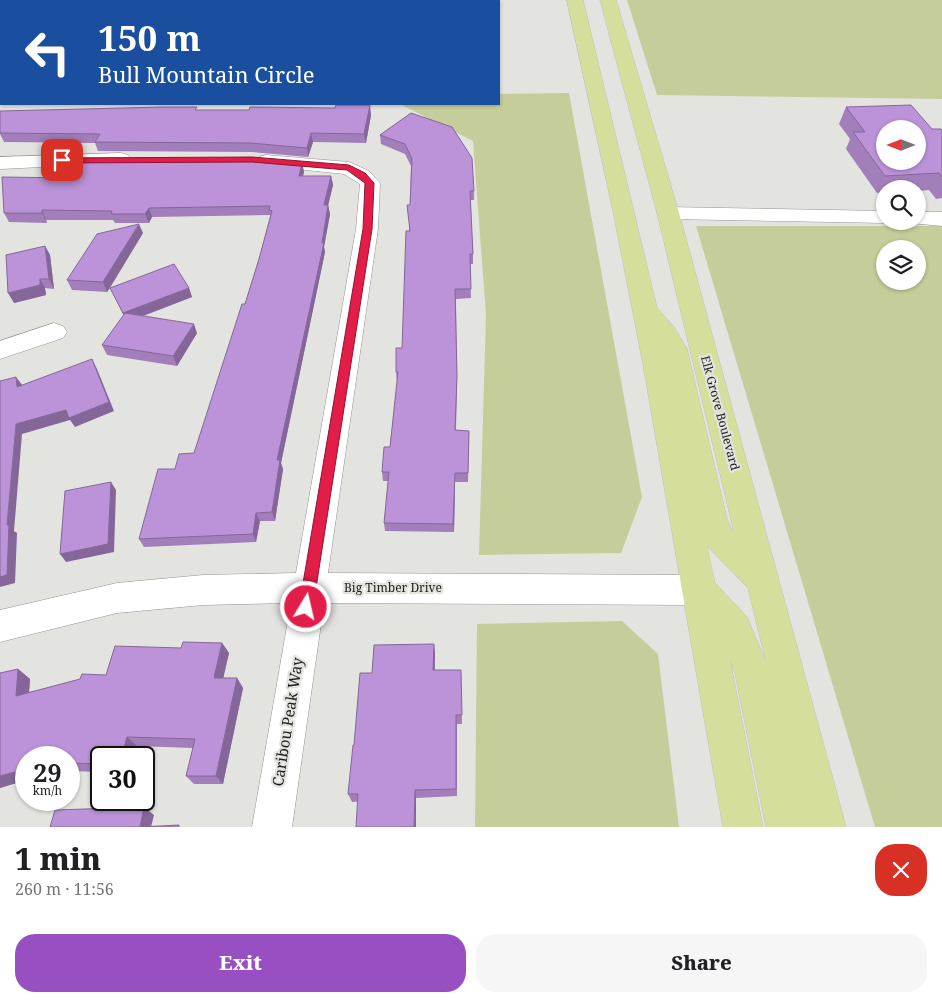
<!DOCTYPE html>
<html lang="en">
<head>
<meta charset="utf-8">
<style>
	body { margin:0; font-family:"Noto Serif",serif; background:#f6f6f6; color:#202124; height:100vh; display:flex; flex-direction:column; font-size:19px; white-space:nowrap }
	* { box-sizing:border-box; margin:0 }
	p { font-size:16px; color:#757577 }
	.icon { flex:none; width:28px; height:28px; fill:none; stroke:currentColor; stroke-width:2; stroke-linecap:round; stroke-linejoin:round }
	.map { position:relative; height:827px; overflow:hidden }
	.details { display:flex; flex-direction:column; background:#fff; flex:1 }
	.details>* { flex:none }
	.banner { position:absolute; left:0px; top:0px; width:500px; height:105px; box-shadow:0 1px 4px #0004; background:#1a4fa0; color:#fff; overflow:hidden }
	.needle { width:32px; rotate:270deg }
	.buttons { position:absolute; left:876px; top:120px; display:grid; gap:10px }
	.buttons a { display:grid; place-items:center; width:50px; height:50px; border-radius:50%; background:#fff; box-shadow:0 1px 4px #0004; font-size:25px }
	.speed { position:absolute; left:15px; top:746px; display:flex; gap:10px; font-size:25px; font-weight:700; text-align:center }
	.speed>* { display:grid; place-content:center; width:65px; height:65px; border-radius:50%; background:#fff; box-shadow:0 1px 4px #0004; line-height:1 }
	.speed small { font-size:12px; font-weight:400 }
	.speed .limit { border:2px solid #111; border-radius:8px; background:#fff; color:#111 }
	.pin { position:absolute; display:grid; place-items:center; width:42px; height:42px; color:#fff; margin:-21px; border-radius:10px; box-shadow:0 2px 8px #0006 }
	.me { position:absolute; width:55px; margin:-28px; rotate:9deg; stroke-linejoin:round; filter:drop-shadow(0 0 4px #0008) }
	.turn { display:flex; align-items:center; gap:18px; height:105px; padding:0 15px; font-size:22px }
	.turn .icon { width:65px; height:65px; stroke-width:2.5 }
	.turn b { display:block; font-size:35px; line-height:42px }
	.round { display:grid; place-items:center; flex:none; width:52px; height:52px; border-radius:20px; background:#f6f6f6 }
	.headline { display:flex; align-items:center; justify-content:space-between; height:85px; padding:0 15px }
	h1 { font-size:30px; font-weight:800; line-height:38px }
	.action { display:flex; gap:10px; margin-top:auto; padding:10px 15px }
	.action a { flex:1; height:58px; border-radius:20px; background:#974fc2; color:#fff; font-size:20px; font-weight:800; line-height:58px; text-align:center }
	.action a+a { background:#f6f6f6; color:#202124 }
	.map>svg:first-child { display:block }
	.green { fill:#c5cd9a; fill-rule:evenodd }
	.lines { fill:none; stroke-linecap:round; stroke-linejoin:round }
	.minor-casing { stroke:#929390; stroke-width:1 }
	.major-casing { stroke:#c0c0bf; stroke-width:1 }
	.minor { fill:#fff; fill-rule:evenodd }
	.major { fill:#d6de9c; fill-rule:evenodd }
	.wall { fill:#a27ebb }
	.shaded-wall { fill:#846798 }
	.building { fill:#bc93d9; stroke:#846798; fill-rule:evenodd }
	.route { fill:#e11d48; stroke:#92132f }
	.labels { text-anchor:middle; stroke-width:4.5; stroke-linejoin:round; paint-order:stroke }
	.street-label { font-size:12px; fill:#1d1d1c; stroke:#e3e4e0 }
	.near-street-label { font-size:15px; fill:#1d1d1c; stroke:#e3e4e0 }
</style>
</head>
<body>
<div class="map">
<svg width="942" height="827" viewBox="0 0 942 827">
	<rect width="100%" height="100%" fill="#e3e4e0"/>
	<path class="green" d="M 627,0 L 942,0 L 942,99 L 657,95 Z
		M 569,93 L 642,497 L 621,553 L 479,555 L 486,315 L 473,141 L 400,104 L 499,104 L 499,94 Z
		M 696,226 L 942,226 L 942,827 L 875,827 ZM 885,249 L 918,249 L 918,281 L 885,281 Z
		M 622,621 L 658,654 L 679,827 L 475,827 L 477,624 Z"/>
	<g class="lines">
		<defs>
			<path id="minor" d="M 402,0 L 418,0 L 418,1 L 403,1 Z
				M 121,153 L 128,155 L 131,159 L 128,163 L 0,169 L 0,157 Z
				M 266,155 L 349,162 L 369,171 L 380,183 L 378,229 L 328,573 L 700,575 L 712,579 L 716,590 L 712,601 L 700,605 L 324,603 L 292,827 L 252,827 L 291,603 L 203,605 L 117,613 L 0,642 L 0,610 L 117,583 L 203,575 L 296,573 L 356,229 L 360,184 L 344,174 L 259,165 L 256,161 L 259,157 Z
				M 668,207 L 885,211 L 885,221 L 893,221 L 885,223 L 668,219 L 660,218 L 657,213 L 660,208 Z
				M 918,212 L 942,212 L 942,226 L 910,223 L 909,221 L 918,221 Z
				M 54,323 L 63,326 L 67,332 L 63,338 L 0,359 L 0,341 Z"/>
			<path id="major" d="M 567,0 L 583,0 L 657,308 L 674,327 L 687,349 L 727,519 L 731,528 L 734,532 L 657,213 L 600,0 L 616,0 L 679,213 L 846,827 L 806,827 L 806,825 L 806,827 L 766,827 L 735,673 L 730,660 L 763,827 L 723,827 L 643,364 L 613,211 ZM 707,546 L 748,588 L 766,662 L 747,617 L 715,583 Z"/>
		</defs>
		<use href="#minor" class="minor-casing"/>
		<use href="#major" class="major-casing"/>
		<use href="#minor" class="minor"/>
		<use href="#major" class="major"/>
	</g>
	<path class="wall" d="M 846,107 L 932,129 L 942,130 L 942,198 L 936,199 L 929,190 L 918,191 L 918,189 L 885,189 L 885,192 L 877,193 L 846,149 L 850,139 L 839,124 Z
		M 198,110 L 371,115 L 366,143 L 313,142 L 308,157 L 252,152 L 98,151 L 95,143 L 4,142 L 0,134 L 0,111 Z
		M 411,113 L 474,191 L 474,200 L 470,200 L 473,254 L 473,264 L 470,264 L 471,298 L 456,299 L 457,385 L 456,430 L 469,431 L 468,482 L 455,482 L 454,532 L 385,531 L 384,523 L 388,481 L 383,481 L 382,472 L 390,447 L 397,382 L 396,372 L 402,348 L 409,231 L 411,166 L 405,154 L 381,144 L 380,135 Z
		M 302,163 L 304,172 L 303,176 L 331,176 L 333,185 L 328,205 L 330,214 L 324,247 L 325,252 L 281,463 L 283,469 L 275,521 L 260,521 L 256,542 L 144,547 L 139,539 L 175,469 L 194,453 L 245,304 L 259,259 L 270,217 L 270,215 L 152,217 L 149,223 L 115,223 L 113,220 L 46,220 L 47,223 L 9,222 L 4,213 L 72,178 Z
		M 143,233 L 110,288 L 189,288 L 192,297 L 143,316 L 197,333 L 177,366 L 107,355 L 102,345 L 124,316 L 110,288 L 107,292 L 72,290 L 67,280 Z
		M 45,246 L 50,255 L 54,289 L 45,288 L 46,295 L 14,303 Z
		M 222,643 L 229,653 L 223,678 L 237,678 L 243,688 L 223,784 L 194,784 L 186,776 L 193,748 L 137,746 L 101,758 L 101,772 L 69,771 L 69,758 L 26,758 L 26,780 L 0,788 L 0,673 L 18,669 L 30,679 L 29,692 L 106,675 L 181,648 Z
		M 434,644 L 435,654 L 435,670 L 461,670 L 462,724 L 457,724 L 457,796 L 416,798 L 352,802 L 348,794 L 354,745 L 372,673 Z"/>
	<path class="shaded-wall" d="M 370,105 L 371,115 L 366,143 L 364,134 Z
		M 311,133 L 313,142 L 308,157 L 307,148 Z
		M 302,163 L 304,172 L 300,185 L 299,176 Z
		M 331,176 L 333,185 L 326,214 L 324,205 Z
		M 328,205 L 330,214 L 324,247 L 325,252 L 281,463 L 283,469 L 275,521 L 272,512 L 277,460 L 322,243 Z
		M 149,208 L 152,217 L 149,223 L 145,214 Z
		M 42,210 L 46,220 L 47,223 L 42,213 Z
		M 139,224 L 143,233 L 107,292 L 103,282 Z
		M 45,246 L 50,255 L 54,289 L 49,279 Z
		M 40,279 L 45,288 L 46,295 L 14,303 L 8,293 Z
		M 189,288 L 192,297 L 127,322 L 123,313 Z
		M 194,324 L 197,333 L 177,366 L 173,356 Z
		M 92,359 L 97,369 L 114,411 L 75,427 L 70,420 L 22,434 L 14,531 L 17,533 L 15,583 L 0,587 L 0,577 L 7,525 L 16,424 Z
		M 16,377 L 23,386 L 17,387 Z
		M 455,473 L 455,482 L 454,532 L 453,524 Z
		M 111,482 L 116,490 L 114,552 L 66,562 L 60,554 Z
		M 256,513 L 260,521 L 256,542 L 253,534 Z
		M 222,643 L 229,653 L 221,688 L 214,678 Z
		M 434,644 L 435,654 L 434,681 L 433,670 Z
		M 18,669 L 30,679 L 28,706 L 16,696 Z
		M 237,678 L 243,688 L 223,784 L 216,776 Z
		M 127,737 L 137,746 L 134,758 L 121,758 Z
		M 26,769 L 26,780 L 0,788 L 0,776 Z
		M 415,790 L 416,798 L 416,827 L 414,827 Z
		M 144,807 L 154,815 L 151,827 L 140,827 Z"/>
	<path class="building" d="M 336,105 L 370,105 L 364,134 L 311,133 L 307,148 L 250,143 L 95,142 L 100,134 L 0,133 L 0,111 L 164,107 L 197,107 L 195,110 L 249,110 L 250,107 L 335,108 Z
		M 911,105 L 932,129 L 941,129 L 942,130 L 942,177 L 939,173 L 885,176 L 853,132 L 865,132 L 846,107 ZM 885,129 L 918,129 L 918,161 L 885,161 Z
		M 411,113 L 452,127 L 472,158 L 474,191 L 470,191 L 473,254 L 470,254 L 471,289 L 455,289 L 457,376 L 455,430 L 469,431 L 468,473 L 455,473 L 453,524 L 384,523 L 389,472 L 382,472 L 384,447 L 390,447 L 398,372 L 396,372 L 396,348 L 402,348 L 406,231 L 410,231 L 407,205 L 410,205 L 412,159 L 405,144 L 380,135 Z
		M 85,158 L 250,159 L 302,163 L 299,176 L 331,176 L 324,205 L 328,205 L 322,243 L 324,243 L 277,460 L 280,460 L 272,512 L 256,513 L 253,534 L 139,539 L 158,469 L 175,469 L 179,454 L 194,453 L 242,304 L 245,304 L 259,259 L 272,211 L 269,210 L 270,206 L 149,208 L 145,214 L 111,214 L 112,211 L 42,210 L 42,213 L 4,213 L 2,177 L 72,178 Z
		M 139,224 L 103,282 L 67,280 L 97,234 Z
		M 45,246 L 49,279 L 40,279 L 40,285 L 8,293 L 6,255 Z
		M 174,264 L 189,288 L 123,313 L 110,288 Z
		M 125,313 L 194,324 L 173,356 L 102,345 Z
		M 92,359 L 109,402 L 69,418 L 66,410 L 16,424 L 7,525 L 9,525 L 7,575 L 0,577 L 0,381 L 16,377 L 17,387 Z
		M 111,482 L 108,544 L 60,554 L 65,491 Z
		M 183,642 L 222,643 L 214,678 L 237,678 L 216,776 L 186,776 L 195,739 L 127,737 L 121,758 L 101,758 L 101,764 L 69,763 L 69,758 L 26,758 L 26,769 L 0,776 L 0,673 L 18,669 L 16,696 L 80,679 L 82,674 L 106,675 L 115,646 L 181,648 Z
		M 434,644 L 433,670 L 461,670 L 462,715 L 456,715 L 456,789 L 415,790 L 414,827 L 356,827 L 358,794 L 348,794 L 353,745 L 354,745 L 360,673 L 372,673 L 374,645 Z
		M 144,807 L 140,827 L 179,825 L 179,827 L 50,827 L 55,810 Z"/>
	<path class="route" d="M 252,157 L 349,165 L 365,173 L 374,183 L 372,229 L 313,607 L 311,611 L 306,613 L 302,611 L 299,607 L 363,229 L 365,183 L 347,170 L 252,162 L 62,163 L 58,160 L 62,158 Z"/>
	<g class="labels">
		<g class="street-label">
			<text transform="translate(720 413) rotate(75)" y="4">Elk Grove Boulevard</text>
			<text x="393" y="592">Big Timber Drive</text>
		</g>
		<g class="near-street-label">
			<text transform="translate(288 722) rotate(-81)" y="5">Caribou Peak Way</text>
		</g>
	</g>
</svg>
<div class="buttons">
<a><svg class="needle" viewBox="-14 -14 28 28"><path d="M0-13l5 13h-10z" fill="#e53935"/><path d="M0 13l5-13h-10z" fill="#757577"/></svg></a>
<a><svg class="icon" aria-label="search" viewBox="0 0 24 24"><circle cx="10" cy="10" r="6"/><path d="M15 15l6 6"/></svg></a>
<a><svg class="icon" aria-label="layers" viewBox="0 0 24 24"><path d="M12 4l9 5-9 5-9-5zM3 14l9 5 9-5"/></svg></a>
</div>
<div class="speed"><div>29<small>km/h</small></div><div class="limit">30</div></div>
<div class="pin" style="left:62px;top:160px;background:#d93025"><svg class="icon" aria-label="arrive" viewBox="0 0 24 24"><path d="M6 21V4h12l-3 4 3 4H6"/></svg></div>
<svg class="me" style="left:306px;top:607px" viewBox="-20 -20 40 40"><circle r="17" fill="#e11d48" stroke="#fff" stroke-width="3"/><path d="M0-11L8 9 0 5-8 9z" fill="#fff"/></svg>
<div class="banner">
<div class="turn"><svg class="icon" aria-label="left" viewBox="0 0 24 24"><path d="M17 20v-9H6M10 6l-5 5 5 5"/></svg><div><b>150 m</b>Bull Mountain Circle</div></div>
</div>
</div>
<section class="details">
<div class="headline"><div><h1>1 min</h1><p>260 m · 11:56</p></div><a class="round" style="background:#d93025;color:#fff"><svg class="icon" aria-label="close" viewBox="0 0 24 24"><path d="M6 6l12 12M18 6L6 18"/></svg></a></div>
<div class="action"><a>Exit</a><a>Share</a></div>
</section>
</body>
</html>
